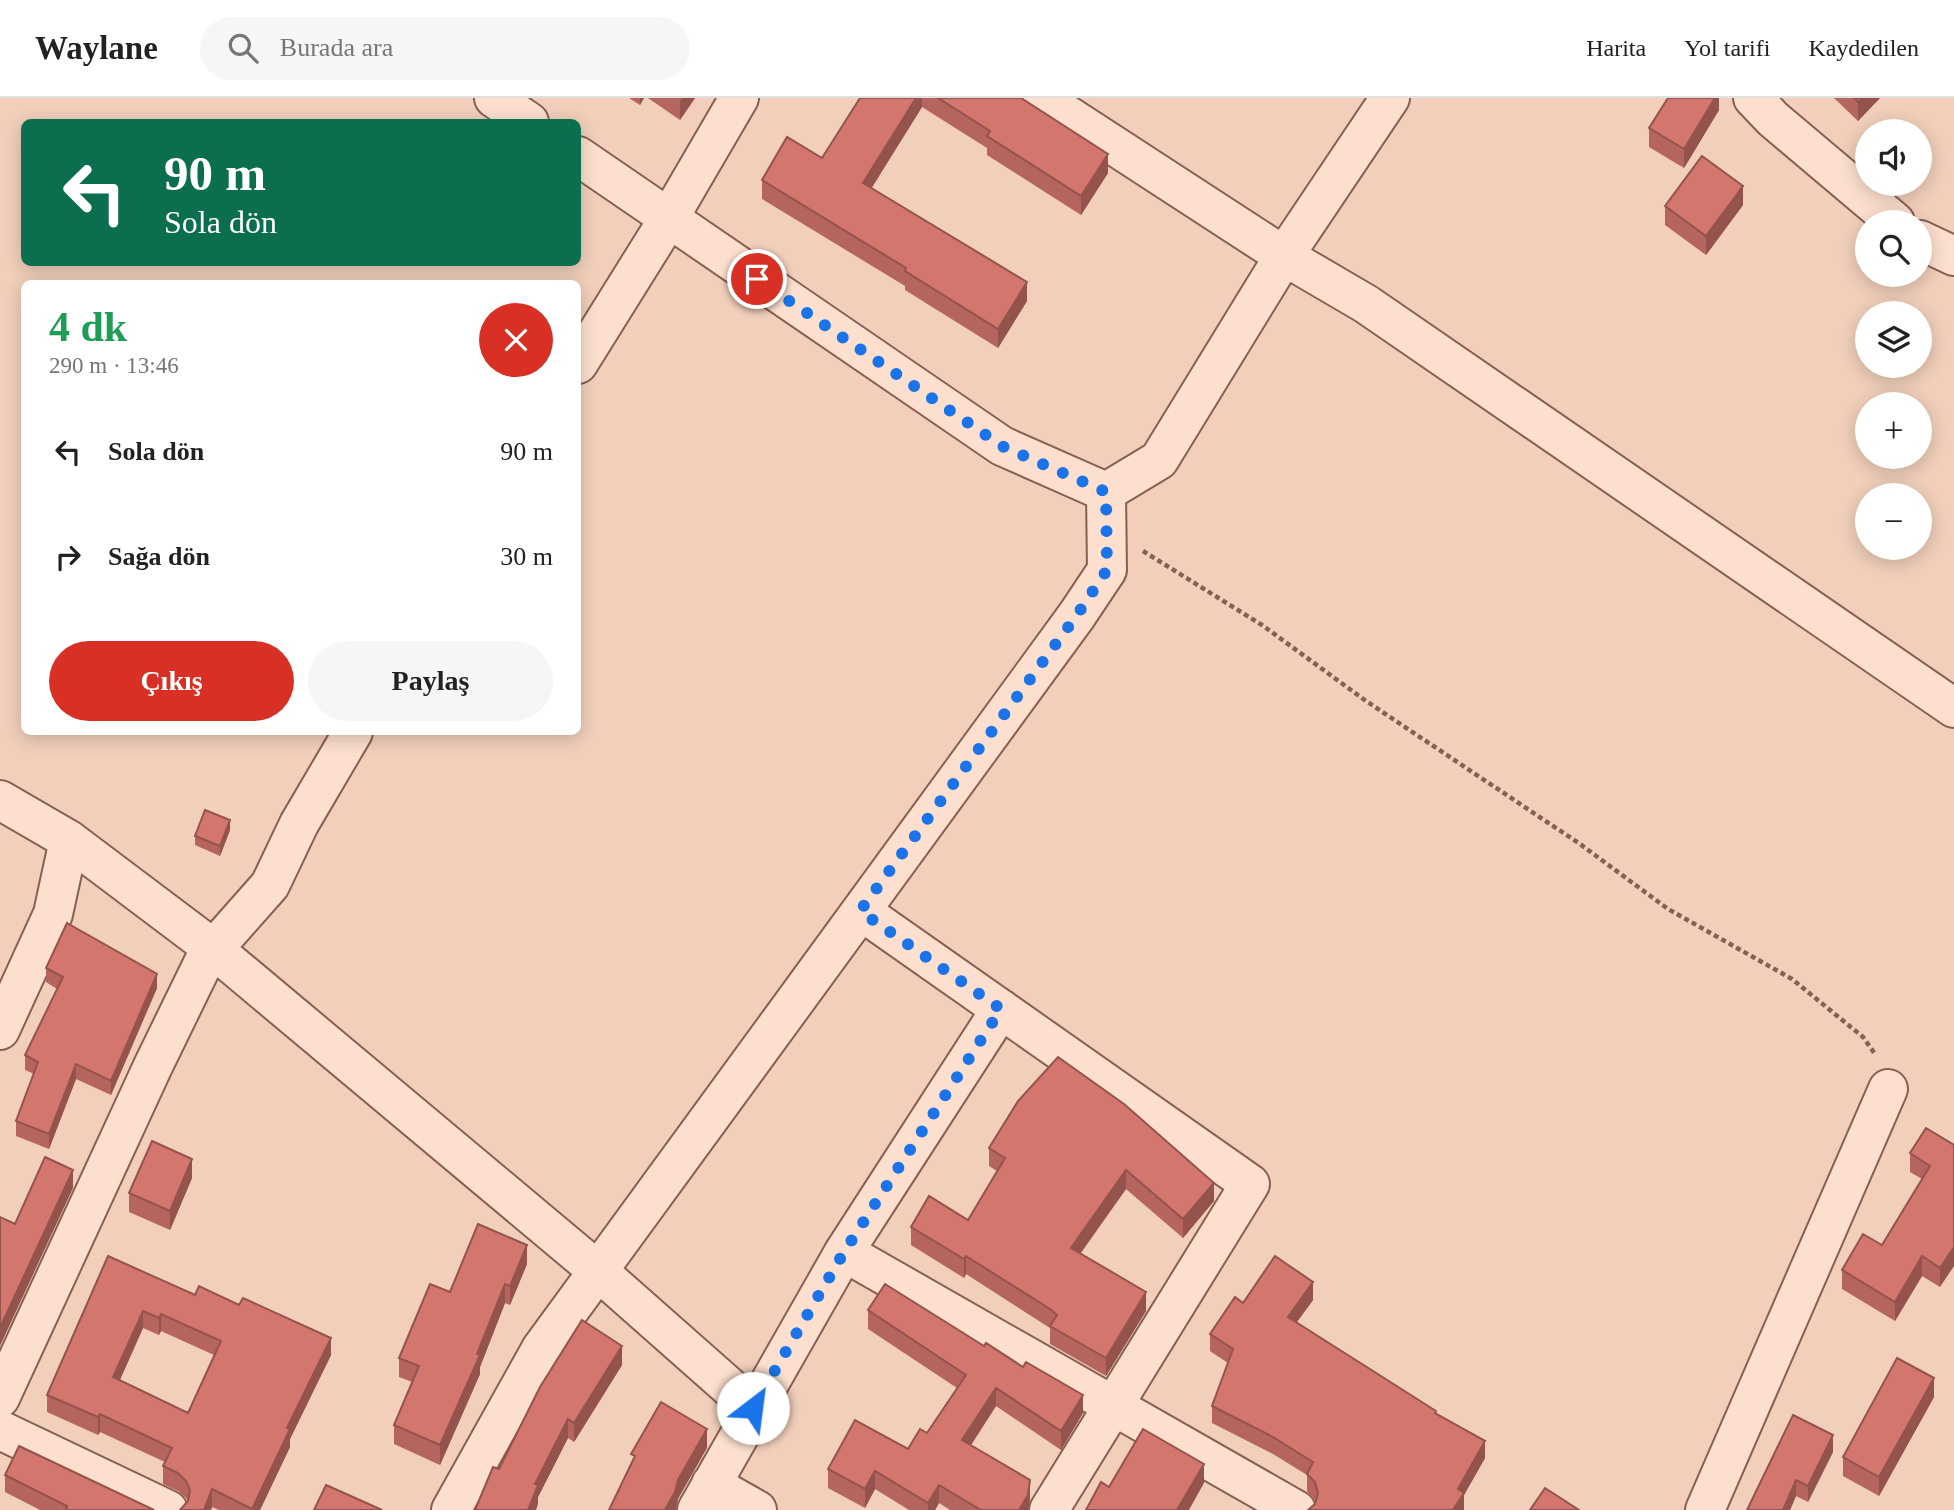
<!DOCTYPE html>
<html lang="tr">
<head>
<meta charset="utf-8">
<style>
	body { margin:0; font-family:Georgia,serif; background:#f6f6f6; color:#222; height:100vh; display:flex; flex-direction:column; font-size:26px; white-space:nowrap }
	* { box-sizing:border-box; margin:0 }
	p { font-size:23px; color:#767676 }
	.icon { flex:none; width:38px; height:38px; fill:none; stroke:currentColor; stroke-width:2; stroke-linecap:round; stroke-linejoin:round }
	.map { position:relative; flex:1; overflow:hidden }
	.details { position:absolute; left:21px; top:182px; width:560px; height:455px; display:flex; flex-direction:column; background:#fff; border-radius:10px; box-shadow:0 4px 18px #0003 }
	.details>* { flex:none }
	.banner { position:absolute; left:21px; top:21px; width:560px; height:147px; border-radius:10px; box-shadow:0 4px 18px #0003; background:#0b6e4f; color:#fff; overflow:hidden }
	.tools { position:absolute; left:1855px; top:21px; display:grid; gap:14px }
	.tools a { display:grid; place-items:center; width:77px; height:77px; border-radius:50%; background:#fff; box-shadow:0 4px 18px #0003; font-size:35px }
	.pin { position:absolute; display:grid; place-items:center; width:60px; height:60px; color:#fff; margin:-30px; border:4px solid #fff; border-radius:50%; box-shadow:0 2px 7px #0007 }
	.me { position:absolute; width:77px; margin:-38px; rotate:30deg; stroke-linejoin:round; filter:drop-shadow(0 0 5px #0008) }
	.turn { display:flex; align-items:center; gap:24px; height:147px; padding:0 28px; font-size:32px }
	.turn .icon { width:91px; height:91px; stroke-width:2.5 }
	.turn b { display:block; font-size:49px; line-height:60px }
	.round { display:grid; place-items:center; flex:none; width:74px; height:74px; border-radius:37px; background:#f6f6f6 }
	.headline { display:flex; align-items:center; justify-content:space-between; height:119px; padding:0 28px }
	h1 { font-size:42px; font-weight:700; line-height:52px; color:#1e9e55 }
	.action { display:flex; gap:14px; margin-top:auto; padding:14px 28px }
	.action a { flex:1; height:80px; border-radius:42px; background:#d93025; color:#fff; font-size:28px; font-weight:700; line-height:80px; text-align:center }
	.action a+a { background:#f6f6f6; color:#222 }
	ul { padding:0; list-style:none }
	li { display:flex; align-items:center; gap:21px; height:105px; padding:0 28px }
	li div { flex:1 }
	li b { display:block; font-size:26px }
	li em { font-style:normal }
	header { display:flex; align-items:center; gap:42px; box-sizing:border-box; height:98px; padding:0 35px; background:#fff; border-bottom:2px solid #e0e0e0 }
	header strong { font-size:33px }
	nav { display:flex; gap:38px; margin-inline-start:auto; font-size:24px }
	.search { width:490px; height:63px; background:#f6f6f6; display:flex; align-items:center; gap:18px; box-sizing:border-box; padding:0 24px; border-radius:38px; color:#767676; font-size:26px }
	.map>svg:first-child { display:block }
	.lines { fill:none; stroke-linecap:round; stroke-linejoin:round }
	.minor-casing { stroke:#895f53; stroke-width:42 }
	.path { stroke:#895f53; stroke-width:4.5; stroke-dasharray:5 3.5; stroke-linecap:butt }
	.minor { stroke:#fcdfce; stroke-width:38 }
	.wall { fill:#b5655e; fill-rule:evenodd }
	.shaded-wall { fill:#94534c }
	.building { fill:#d3766d; stroke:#94534c; stroke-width:2; fill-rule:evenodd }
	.route { stroke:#1a73e8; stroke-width:12; stroke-dasharray:0 21.6 }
</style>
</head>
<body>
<header>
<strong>Waylane</strong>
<div class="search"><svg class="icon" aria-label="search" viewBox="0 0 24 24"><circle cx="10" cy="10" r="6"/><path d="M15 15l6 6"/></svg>Burada ara</div>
<nav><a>Harita</a><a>Yol tarifi</a><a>Kaydedilen</a></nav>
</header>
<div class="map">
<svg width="1954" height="1412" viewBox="0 0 1954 1412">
	<rect width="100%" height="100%" fill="#f1cfba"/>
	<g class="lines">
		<defs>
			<path id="minor" d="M 494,0 L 529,24
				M 1041,0 L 1284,158 L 1366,206 L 1954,610
				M 1753,0 L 1773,21 L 1895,124
				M 578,58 L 1002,348 L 1106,394 L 1159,362 L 1284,158 L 1390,0
				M 1920,142 L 1954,158
				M 578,266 L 669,120 L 739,0
				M 0,702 L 69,742 L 211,849 L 598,1173 L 753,1310
				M 861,813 L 1250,1086 L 1049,1412
				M 0,932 L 53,816 L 69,742
				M 844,1154 L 1296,1412
				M 0,1300 L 153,968 L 211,849 L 224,839 L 270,787 L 299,726 L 353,634
				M 0,1332 L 168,1412
				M 711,1386 L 757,1412
				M 451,1412 L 541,1251 L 1077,517 L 1107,472 L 1106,394
				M 697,1412 L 844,1154 L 1001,911
				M 1705,1412 L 1888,991"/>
		</defs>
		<use href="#minor" class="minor-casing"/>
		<path class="path" d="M 1143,453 L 1262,527 L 1366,603 L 1580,746 L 1668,811 L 1792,881 L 1863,939 L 1875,956"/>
		<use href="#minor" class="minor"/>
	</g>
	<path class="wall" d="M 629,0 L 644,0 L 640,7 Z
		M 648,0 L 695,0 L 680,22 Z
		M 860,0 L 1021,0 L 1108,75 L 1081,117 L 987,57 L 987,50 L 922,9 L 871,90 L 1027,203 L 998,250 L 905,192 L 905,188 L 762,101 L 762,82 L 822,60 Z
		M 1719,0 L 1719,12 L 1684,70 L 1649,49 L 1649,30 Z
		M 1834,0 L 1880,0 L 1858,23 Z
		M 1743,107 L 1706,157 L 1665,127 L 1665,108 Z
		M 230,732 L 220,758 L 195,747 L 195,738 Z
		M 46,870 L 157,890 L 111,997 L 76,981 L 49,1051 L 16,1038 L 16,1023 L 34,976 L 25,972 L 25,957 L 57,891 L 46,884 Z
		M 1018,1003 L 1214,1103 L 1183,1140 L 1126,1091 L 1081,1155 L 1146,1213 L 1106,1278 L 1050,1246 L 1050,1230 L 966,1176 L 964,1180 L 911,1147 L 911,1129 L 968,1122 L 997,1073 L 989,1068 L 989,1050 Z
		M 1954,1047 L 1940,1189 L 1922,1178 L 1895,1223 L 1842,1191 L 1842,1172 L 1882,1147 L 1922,1081 L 1910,1074 L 1910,1055 Z
		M 192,1080 L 170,1132 L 129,1114 L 129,1095 Z
		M 108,1158 L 331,1257 L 290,1341 L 290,1349 L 260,1412 L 219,1412 L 212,1409 L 211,1412 L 180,1412 L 188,1404 L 186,1400 L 178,1393 L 163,1386 L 163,1368 L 165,1364 L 100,1334 L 98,1337 L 47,1314 L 47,1297 ZM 143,1230 L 159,1237 L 161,1233 L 214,1257 L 188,1315 L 120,1282 Z
		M 527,1166 L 510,1207 L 505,1205 L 480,1269 L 480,1276 L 440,1367 L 394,1346 L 394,1327 L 412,1284 L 399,1279 L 399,1260 L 450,1194 Z
		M 1313,1202 L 1297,1224 L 1436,1316 L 1485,1360 L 1464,1397 L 1464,1412 L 1308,1412 L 1315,1406 L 1315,1403 L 1307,1393 L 1307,1377 L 1273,1356 L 1212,1325 L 1212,1308 L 1228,1265 L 1210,1253 L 1210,1236 L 1243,1205 Z
		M 868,1212 L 1083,1315 L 1061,1352 L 996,1308 L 971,1347 L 1030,1401 L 1028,1412 L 950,1412 L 939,1405 L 935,1412 L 909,1412 L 875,1391 L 865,1410 L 828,1390 L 828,1371 L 908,1351 L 927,1335 L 957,1290 L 868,1231 Z
		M 622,1267 L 574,1344 L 568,1340 L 538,1399 L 538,1406 L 499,1371 Z
		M 1934,1299 L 1879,1398 L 1843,1378 L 1843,1359 Z
		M 1833,1354 L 1808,1404 L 1796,1398 L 1790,1412 L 1747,1412 Z
		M 5,1377 L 154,1412 L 40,1412 L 5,1394 Z"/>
	<path class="shaded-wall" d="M 640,0 L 644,0 L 640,7 Z
		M 682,0 L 695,0 L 680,22 L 680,3 Z
		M 916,0 L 922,0 L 922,9 L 863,104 L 863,85 Z
		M 1715,0 L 1719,0 L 1719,12 L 1684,70 L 1684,51 Z
		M 1862,0 L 1880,0 L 1858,23 L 1858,4 Z
		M 1108,56 L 1108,75 L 1081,117 L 1081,98 Z
		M 1743,88 L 1743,107 L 1706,157 L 1706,138 Z
		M 1027,184 L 1027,203 L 998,250 L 998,231 Z
		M 230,722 L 230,732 L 220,758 L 220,748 Z
		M 157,876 L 157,890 L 111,997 L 111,983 Z
		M 76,966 L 76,981 L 49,1051 L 49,1036 Z
		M 192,1061 L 192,1080 L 170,1132 L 170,1113 Z
		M 73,1072 L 73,1090 L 0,1248 L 0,1230 Z
		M 1126,1072 L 1126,1091 L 1071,1168 L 1071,1150 Z
		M 1214,1085 L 1214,1103 L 1183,1140 L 1183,1121 Z
		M 527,1147 L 527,1166 L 510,1207 L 510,1188 Z
		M 1954,1149 L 1954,1168 L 1940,1189 L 1940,1170 Z
		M 966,1158 L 966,1176 L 964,1180 L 964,1161 Z
		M 1922,1158 L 1922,1178 L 1895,1223 L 1895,1204 Z
		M 1313,1184 L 1313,1202 L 1288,1236 L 1288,1219 Z
		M 505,1186 L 505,1205 L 480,1269 L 480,1276 L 440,1367 L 440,1347 Z
		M 1146,1194 L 1146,1213 L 1106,1278 L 1106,1260 Z
		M 143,1213 L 143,1230 L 113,1297 L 113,1279 Z
		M 161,1216 L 161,1233 L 159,1237 L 159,1220 Z
		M 331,1240 L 331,1257 L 290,1341 L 290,1349 L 260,1412 L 252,1412 L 287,1330 Z
		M 622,1248 L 622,1267 L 574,1344 L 574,1325 Z
		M 1934,1280 L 1934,1299 L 1879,1398 L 1879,1379 Z
		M 996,1290 L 996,1308 L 962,1361 L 962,1342 Z
		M 1083,1297 L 1083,1315 L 1061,1352 L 1061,1333 Z
		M 100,1316 L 100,1334 L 98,1337 L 98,1319 Z
		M 568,1321 L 568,1340 L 538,1399 L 538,1406 L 536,1412 L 528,1412 L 535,1386 Z
		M 707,1331 L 707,1350 L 678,1401 L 676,1412 L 665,1412 L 678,1382 Z
		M 1833,1337 L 1833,1354 L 1808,1404 L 1808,1388 Z
		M 1485,1343 L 1485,1360 L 1464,1397 L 1464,1412 L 1454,1412 L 1458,1391 Z
		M 1204,1366 L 1204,1385 L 1189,1412 L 1177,1412 Z
		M 875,1373 L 875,1391 L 865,1410 L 865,1391 Z
		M 1030,1382 L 1030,1401 L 1028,1412 L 1019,1412 Z
		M 1796,1382 L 1796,1398 L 1790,1412 L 1783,1412 Z
		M 939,1387 L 939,1405 L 935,1412 L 928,1412 L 928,1405 Z
		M 212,1391 L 212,1409 L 211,1412 L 204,1412 Z"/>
	<path class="building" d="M 860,0 L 916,0 L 863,85 L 1027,184 L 998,231 L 905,173 L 906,170 L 762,82 L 787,39 L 822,60 Z
		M 938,0 L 1021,0 L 1108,56 L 1081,98 L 987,38 L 990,33 Z
		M 1668,0 L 1715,0 L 1684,51 L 1649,30 Z
		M 1854,0 L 1862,0 L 1858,4 Z
		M 1702,58 L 1743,88 L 1706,138 L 1665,108 Z
		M 205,712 L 230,722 L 220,748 L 195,738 Z
		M 67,825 L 157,876 L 111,983 L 76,966 L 49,1036 L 16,1023 L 38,964 L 25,957 L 63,879 L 46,870 Z
		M 1058,959 L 1124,1006 L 1214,1085 L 1183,1121 L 1126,1072 L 1071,1150 L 1146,1194 L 1106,1260 L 1050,1228 L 1057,1217 L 1050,1211 L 966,1158 L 964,1161 L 911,1129 L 929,1098 L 968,1122 L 1005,1060 L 989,1050 L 1018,1003 Z
		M 1926,1030 L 1954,1047 L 1954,1149 L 1940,1170 L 1922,1158 L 1895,1204 L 1842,1172 L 1863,1136 L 1882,1147 L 1930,1068 L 1910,1055 Z
		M 152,1043 L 192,1061 L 170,1113 L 129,1095 Z
		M 45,1059 L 73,1072 L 0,1230 L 0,1119 L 15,1126 Z
		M 478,1126 L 527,1147 L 510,1188 L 505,1186 L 477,1256 L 480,1257 L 440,1347 L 394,1327 L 419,1268 L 399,1260 L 430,1186 L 450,1194 Z
		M 108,1158 L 195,1197 L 199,1188 L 239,1207 L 243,1200 L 331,1240 L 287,1330 L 290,1331 L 252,1411 L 212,1391 L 204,1412 L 180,1412 L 188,1403 L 190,1392 L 186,1383 L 178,1375 L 163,1368 L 172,1350 L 100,1316 L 98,1319 L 47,1297 ZM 143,1213 L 159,1220 L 161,1216 L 221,1243 L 188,1315 L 113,1279 Z
		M 1275,1158 L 1313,1184 L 1288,1219 L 1436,1313 L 1435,1315 L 1485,1343 L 1458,1391 L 1464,1395 L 1454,1410 L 1458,1412 L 1308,1412 L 1315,1406 L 1318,1395 L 1315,1384 L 1307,1376 L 1313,1364 L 1273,1339 L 1212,1308 L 1233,1251 L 1210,1236 L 1235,1199 L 1243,1205 Z
		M 885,1186 L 984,1248 L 986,1245 L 1023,1269 L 1026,1264 L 1083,1297 L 1061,1333 L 996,1290 L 962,1342 L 1030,1382 L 1028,1397 L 1019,1412 L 981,1412 L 939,1387 L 928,1405 L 875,1373 L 865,1391 L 828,1371 L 855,1322 L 908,1351 L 920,1331 L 927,1335 L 966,1277 L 868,1212 Z
		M 582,1222 L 622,1248 L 574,1325 L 568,1321 L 535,1386 L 538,1387 L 528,1412 L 475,1412 L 493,1369 L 499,1371 L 540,1289 Z
		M 1897,1260 L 1934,1280 L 1879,1379 L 1843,1359 Z
		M 661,1304 L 707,1331 L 678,1382 L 675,1394 L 665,1412 L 609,1412 L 635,1358 L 631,1356 Z
		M 1793,1317 L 1833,1337 L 1808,1388 L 1796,1382 L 1783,1412 L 1747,1412 Z
		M 1143,1331 L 1204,1366 L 1177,1412 L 1086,1412 L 1101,1384 L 1109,1389 Z
		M 19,1348 L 154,1412 L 66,1412 L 67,1408 L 5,1377 Z
		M 326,1387 L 382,1412 L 314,1412 Z
		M 1545,1390 L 1579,1412 L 1530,1412 Z"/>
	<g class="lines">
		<path class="route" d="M 753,1310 L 844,1154 L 1001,911 L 860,813 L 1077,517 L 1107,472 L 1106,394 L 1002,348 L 757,181"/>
	</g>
</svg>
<div class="tools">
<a><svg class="icon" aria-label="sound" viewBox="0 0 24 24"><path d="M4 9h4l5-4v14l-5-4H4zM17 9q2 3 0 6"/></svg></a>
<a><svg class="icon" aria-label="search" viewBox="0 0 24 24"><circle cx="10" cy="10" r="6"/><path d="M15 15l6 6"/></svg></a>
<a><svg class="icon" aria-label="layers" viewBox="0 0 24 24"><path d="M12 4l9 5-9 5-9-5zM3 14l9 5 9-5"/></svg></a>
<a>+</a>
<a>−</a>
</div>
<div class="pin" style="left:757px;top:181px;background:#d93025"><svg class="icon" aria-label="arrive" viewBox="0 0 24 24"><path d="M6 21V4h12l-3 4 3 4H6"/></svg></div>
<svg class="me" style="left:753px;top:1310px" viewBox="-20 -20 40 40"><circle r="19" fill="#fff"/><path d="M0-13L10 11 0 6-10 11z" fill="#1a73e8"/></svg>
<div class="banner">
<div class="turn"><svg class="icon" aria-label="left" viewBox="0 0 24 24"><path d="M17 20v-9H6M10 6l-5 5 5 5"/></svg><div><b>90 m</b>Sola dön</div></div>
</div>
<section class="details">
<div class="headline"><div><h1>4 dk</h1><p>290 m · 13:46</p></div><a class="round" style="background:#d93025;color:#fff"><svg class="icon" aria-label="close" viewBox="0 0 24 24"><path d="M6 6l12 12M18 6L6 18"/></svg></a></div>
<ul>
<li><svg class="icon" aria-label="left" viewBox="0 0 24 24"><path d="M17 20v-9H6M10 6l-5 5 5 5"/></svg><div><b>Sola dön</b></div><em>90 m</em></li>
<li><svg class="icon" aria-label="right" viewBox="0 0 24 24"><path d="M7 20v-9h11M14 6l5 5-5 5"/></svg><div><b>Sağa dön</b></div><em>30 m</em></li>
</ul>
<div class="action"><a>Çıkış</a><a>Paylaş</a></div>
</section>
</div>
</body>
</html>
